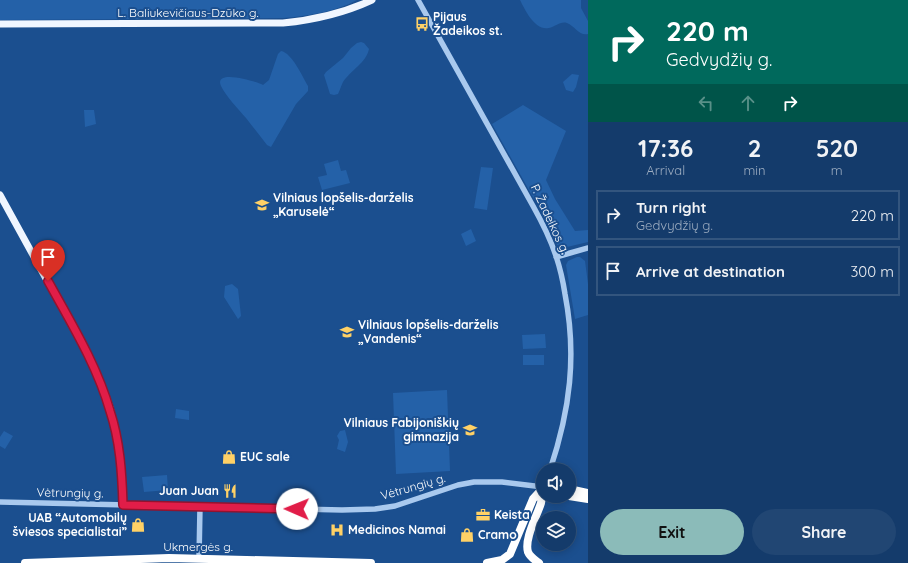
<!DOCTYPE html>
<html lang="en">
<head>
<meta charset="utf-8">
<style>
	body { margin:0; font-family:Quicksand,sans-serif; background:#214673; color:#f1f3f6; height:100vh; display:flex; flex-direction:column; font-size:15px; white-space:nowrap }
	* { box-sizing:border-box; margin:0 }
	p { font-size:13px; color:#9dadc1 }
	.icon { flex:none; width:22px; height:22px; fill:none; stroke:currentColor; stroke-width:2; stroke-linecap:round; stroke-linejoin:round }
	.map { position:relative; flex:1; overflow:hidden }
	.side { display:flex; flex-direction:column; background:#143b6b; width:320px }
	.side>* { flex:none }
	.hud { background:#00695c; color:#fff; overflow:hidden }
	.controls { position:absolute; left:536px; top:463px; display:grid; gap:8px }
	.controls a { display:grid; place-items:center; width:40px; height:40px; border-radius:50%; background:#143b6b; box-shadow:0 2px 10px #0003,0 0 0 1px #33557e; font-size:20px }
	.pin { position:absolute; display:grid; place-items:center; width:34px; height:34px; color:#fff; margin:-41px -17px; border-radius:50% 50% 50% 0; rotate:-45deg; box-shadow:0 0 4px #0007 }
	.pin .icon { rotate:45deg }
	.me { position:absolute; width:44px; margin:-22px; rotate:271deg; stroke-linejoin:round; filter:drop-shadow(0 0 3px #0008) }
	.turn { display:flex; align-items:center; gap:14px; height:84px; padding:0 12px; font-size:18px }
	.turn .icon { width:52px; height:52px; stroke-width:2.5 }
	.turn b { display:block; font-size:28px; line-height:34px }
	.lanes { display:flex; align-items:center; height:38px; padding:0 12px; background:#0003; justify-content:center; gap:20px; direction:ltr }
	.lanes .off { opacity:.35 }
	.eta { display:flex; justify-content:space-evenly; align-items:center; height:68px; text-align:center }
	.eta b { font-size:24px; font-weight:700; line-height:28px }
	.action { display:flex; gap:8px; margin-top:auto; padding:8px 12px }
	.action a { flex:1; height:46px; border-radius:24px; background:#8bbbb9; color:#111; font-size:16px; font-weight:700; line-height:46px; text-align:center }
	.action a+a { background:#214673; color:#f1f3f6 }
	ul { padding:0; list-style:none }
	li { display:flex; align-items:center; gap:12px; height:50px; margin:0 8px 6px; padding:0 4px; border:2px solid #33557e; border-radius:0px }
	li div { flex:1 }
	li b { display:block; font-size:15px }
	li em { font-style:normal }
	main { display:flex; flex:1; min-height:0 }
	.map>svg:first-child { display:block }
	.green { fill:#2461a8 }
	.lines { fill:none; stroke-linecap:round; stroke-linejoin:round }
	.minor { stroke:#a9c9ee; stroke-width:5.5 }
	.major { stroke:#f0f6ff; stroke-width:7 }
	.highway { stroke:#fff; stroke-width:8 }
	.route-casing { stroke:#92132f; stroke-width:10 }
	.route { stroke:#e11d48; stroke-width:7 }
	.labels { text-anchor:middle; stroke-width:4; stroke-linejoin:round; paint-order:stroke }
	.street-label { font-size:12px; fill:#fff; stroke:#1b4f8f }
	.poi-label { font-size:12px; font-weight:bold; fill:#fff; stroke:#1b4f8f; text-anchor:start }
</style>
</head>
<body>
<main>
<div class="map">
<svg width="588" height="563" viewBox="0 0 588 563">
	<rect width="100%" height="100%" fill="#1b4f8f"/>
	<path class="green" d="M 0,0 L 357,0 C 335,12 308,16 283,18 L 0,20 Z
		M 520,0 L 581,0 L 581,8 L 588,21 L 588,34 C 579,36 575,26 567,23 C 560,21 555,27 549,28 C 535,31 525,10 520,0 Z
		M 361,42 L 364,43 L 369,49 C 366,63 351,70 343,82 C 341,86 340,90 338,94 L 334,95 L 330,94 L 324,75 L 326,72 L 343,58 L 351,48 L 357,43 Z
		M 281,51 C 292,53 302,76 308,86 L 308,91 L 296,104 L 271,147 L 267,145 C 260,136 253,127 246,118 C 238,109 226,96 221,86 C 213,68 258,82 263,85 L 269,80 L 278,54 Z
		M 572,74 L 579,75 L 576,87 L 573,92 L 566,90 L 563,82 Z
		M 523,105 L 566,131 L 546,180 L 555,199 L 575,231 L 588,230 L 588,242 L 567,247 L 562,248 L 557,245 L 544,217 L 492,124 Z
		M 84,110 L 94,110 L 96,124 L 85,127 Z
		M 338,160 L 341,171 L 346,170 L 350,183 L 322,190 L 318,177 L 327,175 L 324,164 Z
		M 481,167 L 493,168 L 487,210 L 474,208 Z
		M 471,229 L 476,241 L 466,246 L 461,234 Z
		M 577,257 L 580,257 L 585,261 L 588,284 L 588,315 L 575,319 L 566,265 L 568,261 Z
		M 232,284 L 238,289 L 241,316 L 238,319 L 224,297 L 225,286 Z
		M 545,334 L 546,348 L 523,349 L 522,335 Z
		M 523,355 L 544,355 L 544,365 L 523,365 Z
		M 447,390 L 450,471 L 396,474 L 393,393 Z
		M 176,409 L 189,411 L 189,420 L 175,418 Z
		M 345,430 L 348,442 L 345,452 L 337,449 L 339,440 L 337,436 L 340,431 Z
		M 4,431 L 13,436 L 5,449 L 0,446 L 0,437 Z
		M 167,475 L 168,490 L 144,492 L 142,477 Z"/>
	<g class="lines">
		<path class="minor" d="M 418,0 L 533,206 C 542,222 550,238 556,256 C 560,268 563,281 565,294 C 577,356 570,410 550,470
			M 556,257 L 588,248
			M 0,502 L 342,510 L 375,509 L 395,506 L 458,485 L 474,482 L 502,482 L 543,487
			M 199,559 L 200,507"/>
		<path class="major" d="M 0,24 L 283,23 C 314,20 344,13 372,0
			M 0,195 C 22,235 44,275 66,315 C 83,346 101,377 111,411 C 119,442 122,473 123,505"/>
		<path class="highway" d="M 569,489 L 588,493
			M 569,496 L 588,499
			M 25,563 L 169,558 L 371,563
			M 487,563 L 502,560 L 510,554 L 533,499 L 543,488
			M 539,563 C 535,560 530,557 528,552 C 524,539 537,516 541,503 C 542,498 542,493 543,488"/>
	</g>
	<g class="lines">
		<defs>
			<path id="route" d="M 48,281 C 71,323 97,365 110,411 C 120,441 122,473 123,505 L 297,509"/>
		</defs>
		<use href="#route" class="route-casing"/>
		<use href="#route" class="route"/>
	</g>
	<defs>
		<symbol id="bus-bare" viewBox="-9 -9 18 18"><path d="M-5-6H5V4H4V6H2V4H-2V6H-4V4H-5ZM-3.5-4V0h7V-4ZM-3.5 1.2v1.5H-2V1.2ZM2 1.2v1.5H3.5V1.2Z" fill="#ffd166" stroke="#1b4f8f" stroke-width="2.5" paint-order="stroke"/></symbol>
		<symbol id="school-bare" viewBox="-9 -9 18 18"><path d="M0-5L7-2L0 1L-7-2ZM-4 1L0 2.5L4 1V4Q0 6-4 4Z" fill="#ffd166" stroke="#1b4f8f" stroke-width="2.5" paint-order="stroke"/></symbol>
		<symbol id="shop-bare" viewBox="-9 -9 18 18"><path d="M-5-2.5h2.3a2.7 3.5 0 0 1 5.4 0H5L5.5 6h-11ZM-1.5-2.5h3a1.5 2.3 0 0 0-3 0Z" fill="#ffd166" stroke="#1b4f8f" stroke-width="2.5" paint-order="stroke"/></symbol>
		<symbol id="restaurant-bare" viewBox="-9 -9 18 18"><path d="M-5-6h1v4h1v-4h1v4h1v-4h1v5L-1.5 .5V6h-2V.5L-5-1ZM5-6V6H3V1.5H1.5Q1.5-4 5-6Z" fill="#ffd166" stroke="#1b4f8f" stroke-width="2.5" paint-order="stroke"/></symbol>
		<symbol id="office-bare" viewBox="-9 -9 18 18"><path d="M-6-3h4V-5.5h4V-3h4V5H-6ZM-1-4.5V-3h2v-1.5ZM-6 0V1H6V0Z" fill="#ffd166" stroke="#1b4f8f" stroke-width="2.5" paint-order="stroke"/></symbol>
		<symbol id="hospital-bare" viewBox="-9 -9 18 18"><path d="M-5-5h3v3.5h4V-5h3V5h-3V1.5h-4V5h-3Z" fill="#ffd166" stroke="#1b4f8f" stroke-width="2.5" paint-order="stroke"/></symbol>
	</defs>
	<g fill-rule="evenodd">
		<use href="#bus-bare" x="412" y="14" width="20" height="20"/>
		<use href="#school-bare" x="252" y="195" width="20" height="20"/>
		<use href="#school-bare" x="337" y="322" width="20" height="20"/>
		<use href="#school-bare" x="460" y="420" width="20" height="20"/>
		<use href="#shop-bare" x="219" y="447" width="20" height="20"/>
		<use href="#restaurant-bare" x="220" y="481" width="20" height="20"/>
		<use href="#office-bare" x="473" y="505" width="20" height="20"/>
		<use href="#shop-bare" x="128" y="515" width="20" height="20"/>
		<use href="#hospital-bare" x="327" y="520" width="20" height="20"/>
		<use href="#shop-bare" x="457" y="525" width="20" height="20"/>
	</g>
	<g class="labels">
		<g class="street-label">
			<text x="188" y="17">L. Baliukevičiaus-Dzūko g.</text>
			<text transform="translate(550 219) rotate(65)" y="4">P. Žadeikos g.</text>
			<text transform="translate(413 487) rotate(-16)" y="4">Vėtrungių g.</text>
			<text transform="translate(70 493) rotate(1)" y="4">Vėtrungių g.</text>
			<text x="198" y="551">Ukmergės g.</text>
		</g>
		<g class="poi-label">
			<text x="433" y="21">Pijaus<tspan x="433" dy="14">Žadeikos st.</tspan></text>
			<text x="273" y="202">Vilniaus lopšelis-darželis<tspan x="273" dy="14">„Karuselė“</tspan></text>
			<text x="358" y="329">Vilniaus lopšelis-darželis<tspan x="358" dy="14">„Vandenis“</tspan></text>
			<text x="459" y="427" text-anchor="end">Vilniaus Fabijoniškių<tspan x="459" dy="14">gimnazija</tspan></text>
			<text x="240" y="461">EUC sale</text>
			<text x="219" y="495" text-anchor="end">Juan Juan</text>
			<text x="494" y="519">Keista</text>
			<text x="127" y="522" text-anchor="end">UAB “Automobilų<tspan x="127" dy="14">šviesos specialistai”</tspan></text>
			<text x="348" y="534">Medicinos Namai</text>
			<text x="478" y="539">Cramo</text>
		</g>
	</g>
</svg>
<div class="controls">
<a><svg class="icon" aria-label="sound" viewBox="0 0 24 24"><path d="M4 9h4l5-4v14l-5-4H4zM17 9q2 3 0 6"/></svg></a>
<a><svg class="icon" aria-label="layers" viewBox="0 0 24 24"><path d="M12 4l9 5-9 5-9-5zM3 14l9 5 9-5"/></svg></a>
</div>
<div class="pin" style="left:48px;top:281px;background:#d93025"><svg class="icon" aria-label="arrive" viewBox="0 0 24 24"><path d="M6 21V4h12l-3 4 3 4H6"/></svg></div>
<svg class="me" style="left:297px;top:509px" viewBox="-20 -20 40 40"><circle r="19" fill="#fff"/><path d="M0-13L10 11 0 6-10 11z" fill="#e11d48"/></svg>
</div>
<section class="side">
<div class="hud">
<div class="turn"><svg class="icon" aria-label="right" viewBox="0 0 24 24"><path d="M7 20v-9h11M14 6l5 5-5 5"/></svg><div><b>220 m</b>Gedvydžių g.</div></div>
<div class="lanes"><svg class="icon off" aria-label="left" viewBox="0 0 24 24"><path d="M17 20v-9H6M10 6l-5 5 5 5"/></svg><svg class="icon off" aria-label="ahead" viewBox="0 0 24 24"><path d="M12 20V5M6 11l6-6 6 6"/></svg><svg class="icon" aria-label="right" viewBox="0 0 24 24"><path d="M7 20v-9h11M14 6l5 5-5 5"/></svg></div>
</div>
<div class="eta">
<div><b>17:36</b><p>Arrival</p></div>
<div><b>2</b><p>min</p></div>
<div><b>520</b><p>m</p></div>
</div>
<ul>
<li><svg class="icon" aria-label="right" viewBox="0 0 24 24"><path d="M7 20v-9h11M14 6l5 5-5 5"/></svg><div><b>Turn right</b><p>Gedvydžių g.</p></div><em>220 m</em></li>
<li><svg class="icon" aria-label="arrive" viewBox="0 0 24 24"><path d="M6 21V4h12l-3 4 3 4H6"/></svg><div><b>Arrive at destination</b></div><em>300 m</em></li>
</ul>
<div class="action"><a>Exit</a><a>Share</a></div>
</section>
</main>
</body>
</html>
